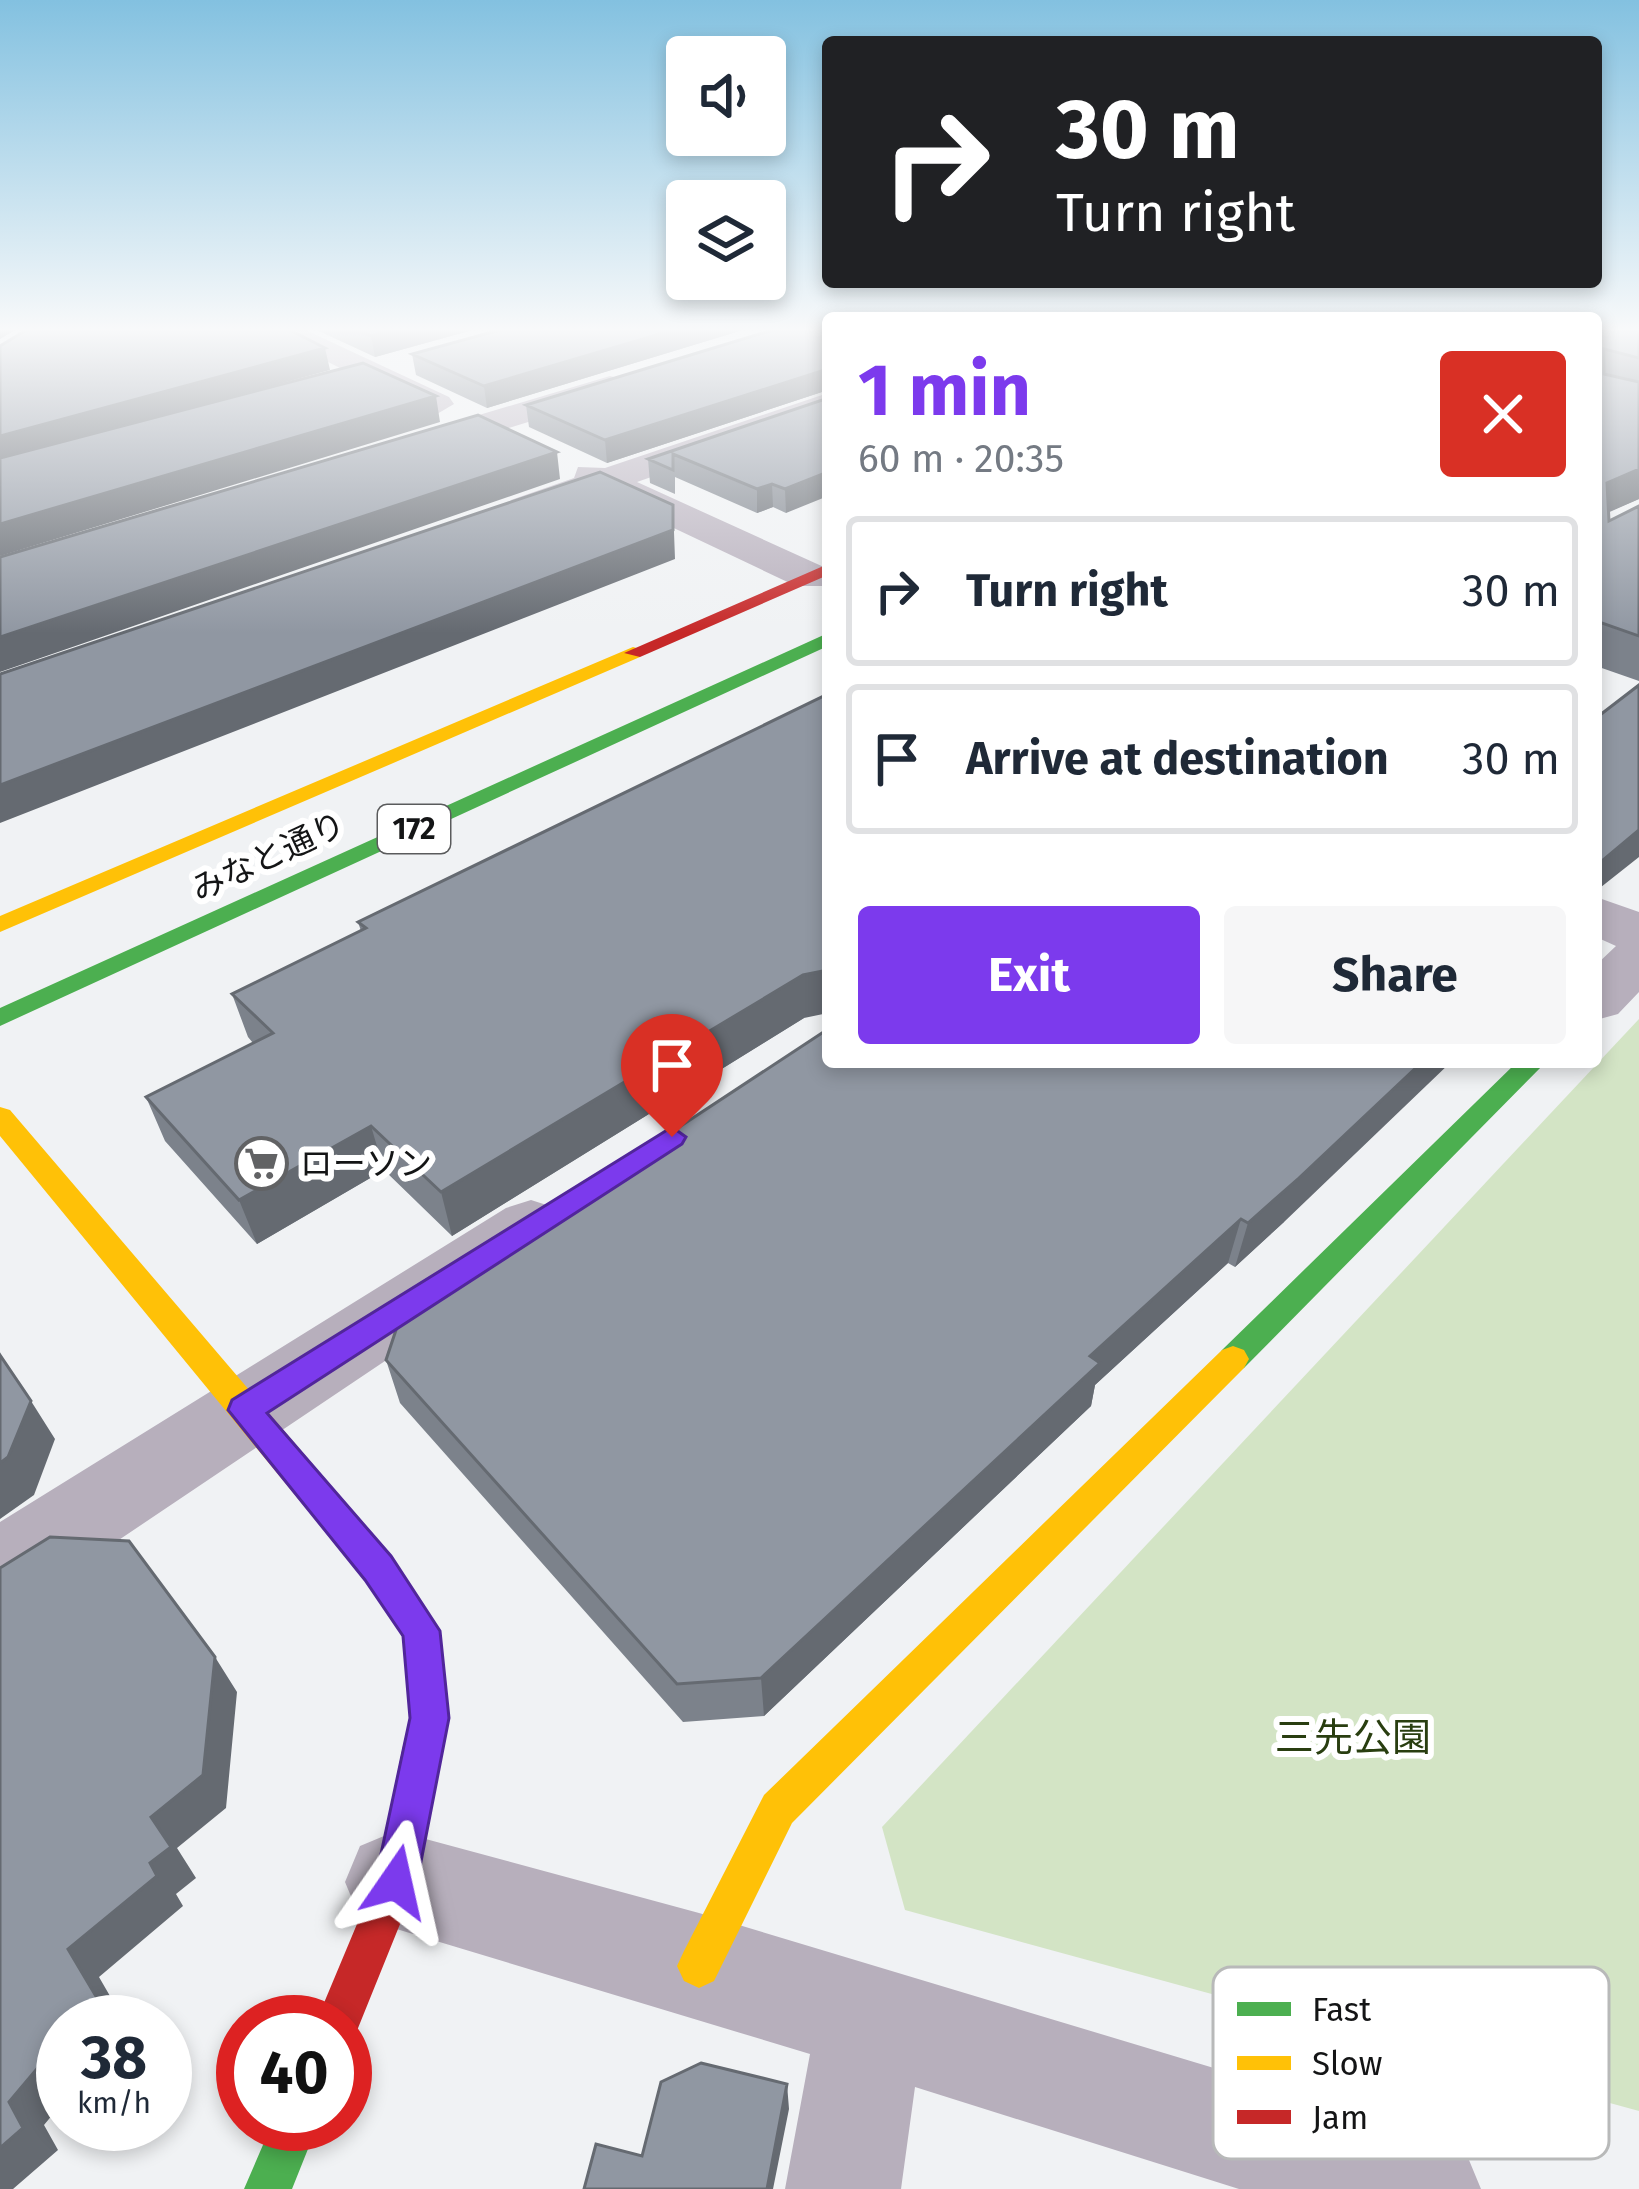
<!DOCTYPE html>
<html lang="en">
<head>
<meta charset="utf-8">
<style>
	body { margin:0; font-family:"Fira Sans","Noto Sans JP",sans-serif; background:#f6f6f7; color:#1f2937; height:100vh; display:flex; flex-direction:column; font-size:45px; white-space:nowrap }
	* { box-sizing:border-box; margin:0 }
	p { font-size:39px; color:#747a83 }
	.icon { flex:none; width:66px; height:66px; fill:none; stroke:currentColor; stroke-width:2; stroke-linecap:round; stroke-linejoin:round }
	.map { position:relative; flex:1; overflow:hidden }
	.details { position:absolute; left:822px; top:312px; width:780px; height:756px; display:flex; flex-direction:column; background:#fff; border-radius:12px; box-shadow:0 6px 18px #0003 }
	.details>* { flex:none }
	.hud { position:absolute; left:822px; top:36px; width:780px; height:252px; border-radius:12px; box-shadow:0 6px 18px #0003; background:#202124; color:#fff; overflow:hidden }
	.tools { position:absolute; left:666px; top:36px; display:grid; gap:24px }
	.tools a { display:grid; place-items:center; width:120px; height:120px; border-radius:12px; background:#fff; box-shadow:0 6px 18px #0003; font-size:60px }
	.speed { position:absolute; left:36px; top:1995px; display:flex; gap:24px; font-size:60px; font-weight:700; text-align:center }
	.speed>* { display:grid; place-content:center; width:156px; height:156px; border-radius:50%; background:#fff; box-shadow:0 6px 18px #0003; line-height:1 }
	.speed small { font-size:30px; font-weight:400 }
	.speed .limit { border:18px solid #d22; background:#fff; color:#111 }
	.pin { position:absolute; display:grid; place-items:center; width:102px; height:102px; color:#fff; margin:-123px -51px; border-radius:50% 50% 50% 0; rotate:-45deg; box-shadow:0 0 12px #0007 }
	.pin .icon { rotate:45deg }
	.me { position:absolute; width:132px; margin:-66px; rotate:11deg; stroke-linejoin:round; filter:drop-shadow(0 0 9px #0008) }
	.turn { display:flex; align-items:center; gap:42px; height:252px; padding:0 36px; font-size:54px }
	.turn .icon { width:156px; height:156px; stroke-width:2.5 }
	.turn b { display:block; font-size:84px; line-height:102px }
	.round { display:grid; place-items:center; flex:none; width:126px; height:126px; border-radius:12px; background:#f6f6f7 }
	.summary { display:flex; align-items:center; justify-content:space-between; height:204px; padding:0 36px }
	h1 { font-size:72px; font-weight:700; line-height:90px; color:#7c3aed }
	.action { display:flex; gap:24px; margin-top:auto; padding:24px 36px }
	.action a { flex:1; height:138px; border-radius:12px; background:#7c3aed; color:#fff; font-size:48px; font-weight:700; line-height:138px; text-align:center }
	.action a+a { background:#f6f6f7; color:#1f2937 }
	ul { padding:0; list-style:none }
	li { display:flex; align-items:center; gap:36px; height:150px; margin:0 24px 18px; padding:0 12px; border:6px solid #e0e1e3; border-radius:12px }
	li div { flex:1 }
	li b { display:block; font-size:45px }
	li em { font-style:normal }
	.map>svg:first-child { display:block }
	.green { fill:#d3e4c5 }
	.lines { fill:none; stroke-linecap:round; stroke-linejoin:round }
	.street { fill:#b7afbc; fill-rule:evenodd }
	.fast { fill:#4caf50; fill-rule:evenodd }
	.slow { fill:#ffc107; fill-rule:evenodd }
	.jam { fill:#c62828; fill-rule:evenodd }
	.wall { fill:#7c828b }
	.shaded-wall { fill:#656a71 }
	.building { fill:#9097a2; stroke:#656a71; stroke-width:3 }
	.route { fill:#7c3aed; stroke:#51269a; stroke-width:3 }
	.labels { text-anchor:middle; stroke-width:12; stroke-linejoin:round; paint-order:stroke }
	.shield { fill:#fff; stroke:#5a5b5c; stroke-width:3 }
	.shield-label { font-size:30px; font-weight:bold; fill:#141516 }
	.street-label { font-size:33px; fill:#141516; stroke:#fff }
	.poi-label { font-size:33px; fill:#141516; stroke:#fff; text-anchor:start }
	.near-park-label { font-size:39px; fill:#293e10; stroke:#fff }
	.key { fill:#fff; stroke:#b8b9b9; stroke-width:3 }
	.key-label { font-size:33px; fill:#141516 }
</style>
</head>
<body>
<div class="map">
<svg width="1639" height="2189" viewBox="0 0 1639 2189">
	<rect width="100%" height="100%" fill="#f0f2f4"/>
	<path class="green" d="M 1639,1019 L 1639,2111 L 905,1910 L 882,1827 Z"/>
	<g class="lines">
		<path class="street" d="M 257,326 L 297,326 L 449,397 L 454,404 L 437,414 L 425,411 Z
			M 610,376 L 622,379 L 627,386 L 622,393 L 405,460 L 387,449 L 392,441 Z
			M 828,393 L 828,415 L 637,482 L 826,568 L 826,586 L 796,586 L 602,494 L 525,520 L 505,508 L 511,500 L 574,478 L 578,467 L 605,468 Z
			M 1596,897 L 1639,912 L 1639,992 L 1618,1014 L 1596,1020 L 1596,965 L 1616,946 L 1596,937 Z
			M 531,1200 L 556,1208 L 567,1227 L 556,1246 L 31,1599 L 0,1611 L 0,1522 L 506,1208 Z
			M 396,1831 L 699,1913 L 1423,2131 L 1464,2148 L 1481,2189 L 1239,2189 L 915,2087 L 901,2189 L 785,2189 L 810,2054 L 360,1918 L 345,1882 L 360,1846 Z"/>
		<path class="fast" d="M 828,633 L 828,646 L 0,1026 L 0,1008 Z
			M 1517,1062 L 1546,1062 L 1244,1368 L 1233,1372 L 1222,1368 L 1217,1359 L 1222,1350 Z
			M 272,2124 L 318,2124 L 292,2189 L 244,2189 Z"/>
		<path class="slow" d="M 633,647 L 640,649 L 640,657 L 0,932 L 0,916 Z
			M 0,1107 L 10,1110 L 391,1556 L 440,1631 L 448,1718 L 437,1760 L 423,1766 L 409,1760 L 403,1746 L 410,1718 L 403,1636 L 365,1580 L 0,1136 Z
			M 1233,1346 L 1244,1350 L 1249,1359 L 1244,1368 L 792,1823 L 714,1981 L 699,1988 L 684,1981 L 677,1966 L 684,1951 L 764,1795 L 1222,1350 Z"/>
		<path class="jam" d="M 828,564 L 828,575 L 640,657 L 624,653 Z
			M 423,1726 L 437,1732 L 443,1746 L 417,1882 L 354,2038 L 345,2041 L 345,2022 L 316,2022 L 375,1881 L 403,1746 L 409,1732 Z"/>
	</g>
	<path class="wall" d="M 308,326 L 487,326 L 375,357 Z
		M 514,326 L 756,326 L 487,408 L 416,375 L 412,354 Z
		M 828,326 L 828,390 L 607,463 L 529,427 L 526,405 Z
		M 1596,326 L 1639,326 L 1639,499 L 1608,512 L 1609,521 L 1639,506 L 1639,681 L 1596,666 Z
		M 828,398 L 786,513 L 773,507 L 757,513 L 675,477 L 675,494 L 650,483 L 648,459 Z
		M 358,922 L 804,1018 L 452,1236 L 384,1170 L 257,1244 L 165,1141 L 146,1097 L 253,1043 L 248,1037 L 232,994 L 361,931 Z
		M 828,1029 L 1284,1222 L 1235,1267 L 1228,1263 L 1095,1385 L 1091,1406 L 764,1716 L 683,1722 L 400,1403 L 386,1360 Z"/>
	<path class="shaded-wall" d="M 0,326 L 22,326 L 0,339 Z
		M 409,326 L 487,326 L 375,357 L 371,336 Z
		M 687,326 L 756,326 L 487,408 L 484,386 Z
		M 325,348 L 330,370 L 0,461 L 0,436 Z
		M 828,369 L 828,390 L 607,463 L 605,440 Z
		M 436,396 L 440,422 L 0,556 L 0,524 Z
		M 557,452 L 560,479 L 0,672 L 0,637 Z
		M 1639,469 L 1639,499 L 1596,518 L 1607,483 Z
		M 828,472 L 828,496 L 786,513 L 785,489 Z
		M 772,484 L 773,507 L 757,513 L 757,489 Z
		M 673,505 L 675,559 L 0,823 L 0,785 Z
		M 1639,830 L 1639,857 L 1596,891 L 1596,866 Z
		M 828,970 L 828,1013 L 804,1018 L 452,1236 L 441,1192 L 803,975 Z
		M 1422,1062 L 1451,1062 L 1284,1222 L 1235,1267 L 1248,1223 Z
		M 371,1126 L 384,1170 L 257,1244 L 239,1200 Z
		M 1241,1219 L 1228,1263 L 1095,1385 L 1091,1406 L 764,1716 L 761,1678 L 1090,1356 Z
		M 31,1401 L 55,1439 L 34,1495 L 0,1519 L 0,1463 Z
		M 215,1657 L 237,1692 L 226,1808 L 177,1848 L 196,1878 L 176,1894 L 183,1906 L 99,1977 L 125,2022 L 77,2022 L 68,1949 L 150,1863 L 151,1817 Z
		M 63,2038 L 63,2102 L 44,2125 L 58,2150 L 13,2189 L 0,2189 L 0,2148 L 9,2102 Z
		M 787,2084 L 789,2109 L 773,2189 L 767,2189 Z"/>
	<path class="building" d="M 33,326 L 282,326 L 325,348 L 0,436 L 0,346 Z
		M 349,326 L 409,326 L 371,336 Z
		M 514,326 L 687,326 L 484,386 L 412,354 Z
		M 786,326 L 828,326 L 828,369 L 605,440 L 526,405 Z
		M 1596,326 L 1639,326 L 1639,358 L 1604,349 L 1604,374 L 1639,382 L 1639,469 L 1607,483 L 1609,521 L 1639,506 L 1639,636 L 1596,621 Z
		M 363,363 L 436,396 L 0,524 L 0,458 Z
		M 828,398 L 828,472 L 785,489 L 772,484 L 757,489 L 673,454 L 673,470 L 648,459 Z
		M 478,415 L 557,452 L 0,637 L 0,557 Z
		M 600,472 L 673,505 L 673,530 L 0,785 L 0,674 Z
		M 1639,685 L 1639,830 L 1596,866 L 1596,718 Z
		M 828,694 L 828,970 L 803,975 L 441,1192 L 371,1126 L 239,1200 L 146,1097 L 273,1033 L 232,994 L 366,928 L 358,922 Z
		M 828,1029 L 828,1062 L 1422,1062 L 1299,1178 L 1248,1223 L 1241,1219 L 1090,1356 L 1100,1363 L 761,1678 L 677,1684 L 386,1360 L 403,1309 Z
		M 0,1355 L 31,1401 L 8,1457 L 0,1463 Z
		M 50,1537 L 129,1541 L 215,1657 L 203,1775 L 151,1817 L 171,1847 L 150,1863 L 157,1876 L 68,1949 L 97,1998 L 77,2022 L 63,2022 L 63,2038 L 9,2102 L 23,2128 L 0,2148 L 0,1568 Z
		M 701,2063 L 787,2084 L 767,2189 L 584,2189 L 596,2144 L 642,2156 L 661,2082 Z"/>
	<linearGradient id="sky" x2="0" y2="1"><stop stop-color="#83c1e0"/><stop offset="0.52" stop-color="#f8f9fa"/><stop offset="1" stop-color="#f8f9fa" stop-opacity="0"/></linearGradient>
	<rect width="1639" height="633" fill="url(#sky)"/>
	<path class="route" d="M 672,1127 L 686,1137 L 682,1144 L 267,1413 L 391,1556 L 440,1631 L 449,1718 L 417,1882 L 411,1897 L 396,1903 L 381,1897 L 375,1882 L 410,1718 L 403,1636 L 365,1580 L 228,1410 L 232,1400 Z"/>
	<defs>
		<symbol id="supermarket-ring" viewBox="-11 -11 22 22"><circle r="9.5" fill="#fff" stroke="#616264" stroke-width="1.5"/><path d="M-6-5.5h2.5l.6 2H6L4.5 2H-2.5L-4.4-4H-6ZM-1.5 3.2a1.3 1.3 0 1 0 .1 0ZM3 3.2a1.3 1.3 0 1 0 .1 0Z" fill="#616264"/></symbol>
	</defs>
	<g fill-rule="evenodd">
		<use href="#supermarket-ring" x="232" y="1134" width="59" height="59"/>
	</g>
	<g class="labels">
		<rect class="shield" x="378" y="805" width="72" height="48" rx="9"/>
		<g class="shield-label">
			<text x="414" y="839">172</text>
		</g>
		<g class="street-label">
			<text transform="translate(268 856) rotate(-25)" y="12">みなと通り</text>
		</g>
		<g class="poi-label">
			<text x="300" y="1175">ローソン</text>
		</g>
		<g class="near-park-label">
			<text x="1353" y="1751">三先公園</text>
		</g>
	</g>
	<rect x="1213" y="1967" width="396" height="192" rx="18" class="key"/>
	<rect x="1237" y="2002" width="54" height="14" fill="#4caf50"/>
	<rect x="1237" y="2056" width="54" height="14" fill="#ffc107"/>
	<rect x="1237" y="2110" width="54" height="14" fill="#c62828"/>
	<g class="key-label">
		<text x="1312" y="2021">Fast</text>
		<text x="1312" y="2075">Slow</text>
		<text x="1312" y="2129">Jam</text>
	</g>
</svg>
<div class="tools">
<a><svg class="icon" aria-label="sound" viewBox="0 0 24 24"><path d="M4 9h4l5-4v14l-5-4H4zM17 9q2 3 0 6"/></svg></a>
<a><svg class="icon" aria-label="layers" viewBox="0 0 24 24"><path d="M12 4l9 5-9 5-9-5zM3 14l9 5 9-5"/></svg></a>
</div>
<div class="speed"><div>38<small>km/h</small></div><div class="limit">40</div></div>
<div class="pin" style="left:672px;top:1137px;background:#d93025"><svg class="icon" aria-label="arrive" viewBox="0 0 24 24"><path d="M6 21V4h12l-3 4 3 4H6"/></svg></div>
<svg class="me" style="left:396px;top:1882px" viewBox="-20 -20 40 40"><path d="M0-17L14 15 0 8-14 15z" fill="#7c3aed" stroke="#fff" stroke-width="4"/></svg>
<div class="hud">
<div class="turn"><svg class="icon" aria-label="right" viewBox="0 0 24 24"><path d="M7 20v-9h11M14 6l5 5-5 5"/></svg><div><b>30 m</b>Turn right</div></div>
</div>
<section class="details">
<div class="summary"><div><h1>1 min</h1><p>60 m · 20:35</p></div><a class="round" style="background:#d93025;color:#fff"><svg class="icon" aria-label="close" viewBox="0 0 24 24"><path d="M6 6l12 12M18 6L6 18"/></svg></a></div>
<ul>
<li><svg class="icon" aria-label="right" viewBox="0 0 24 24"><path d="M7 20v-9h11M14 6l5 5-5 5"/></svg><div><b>Turn right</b></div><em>30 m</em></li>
<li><svg class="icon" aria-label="arrive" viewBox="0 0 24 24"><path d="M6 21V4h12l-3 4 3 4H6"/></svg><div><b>Arrive at destination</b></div><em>30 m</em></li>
</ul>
<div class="action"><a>Exit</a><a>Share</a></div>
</section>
</div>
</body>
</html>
